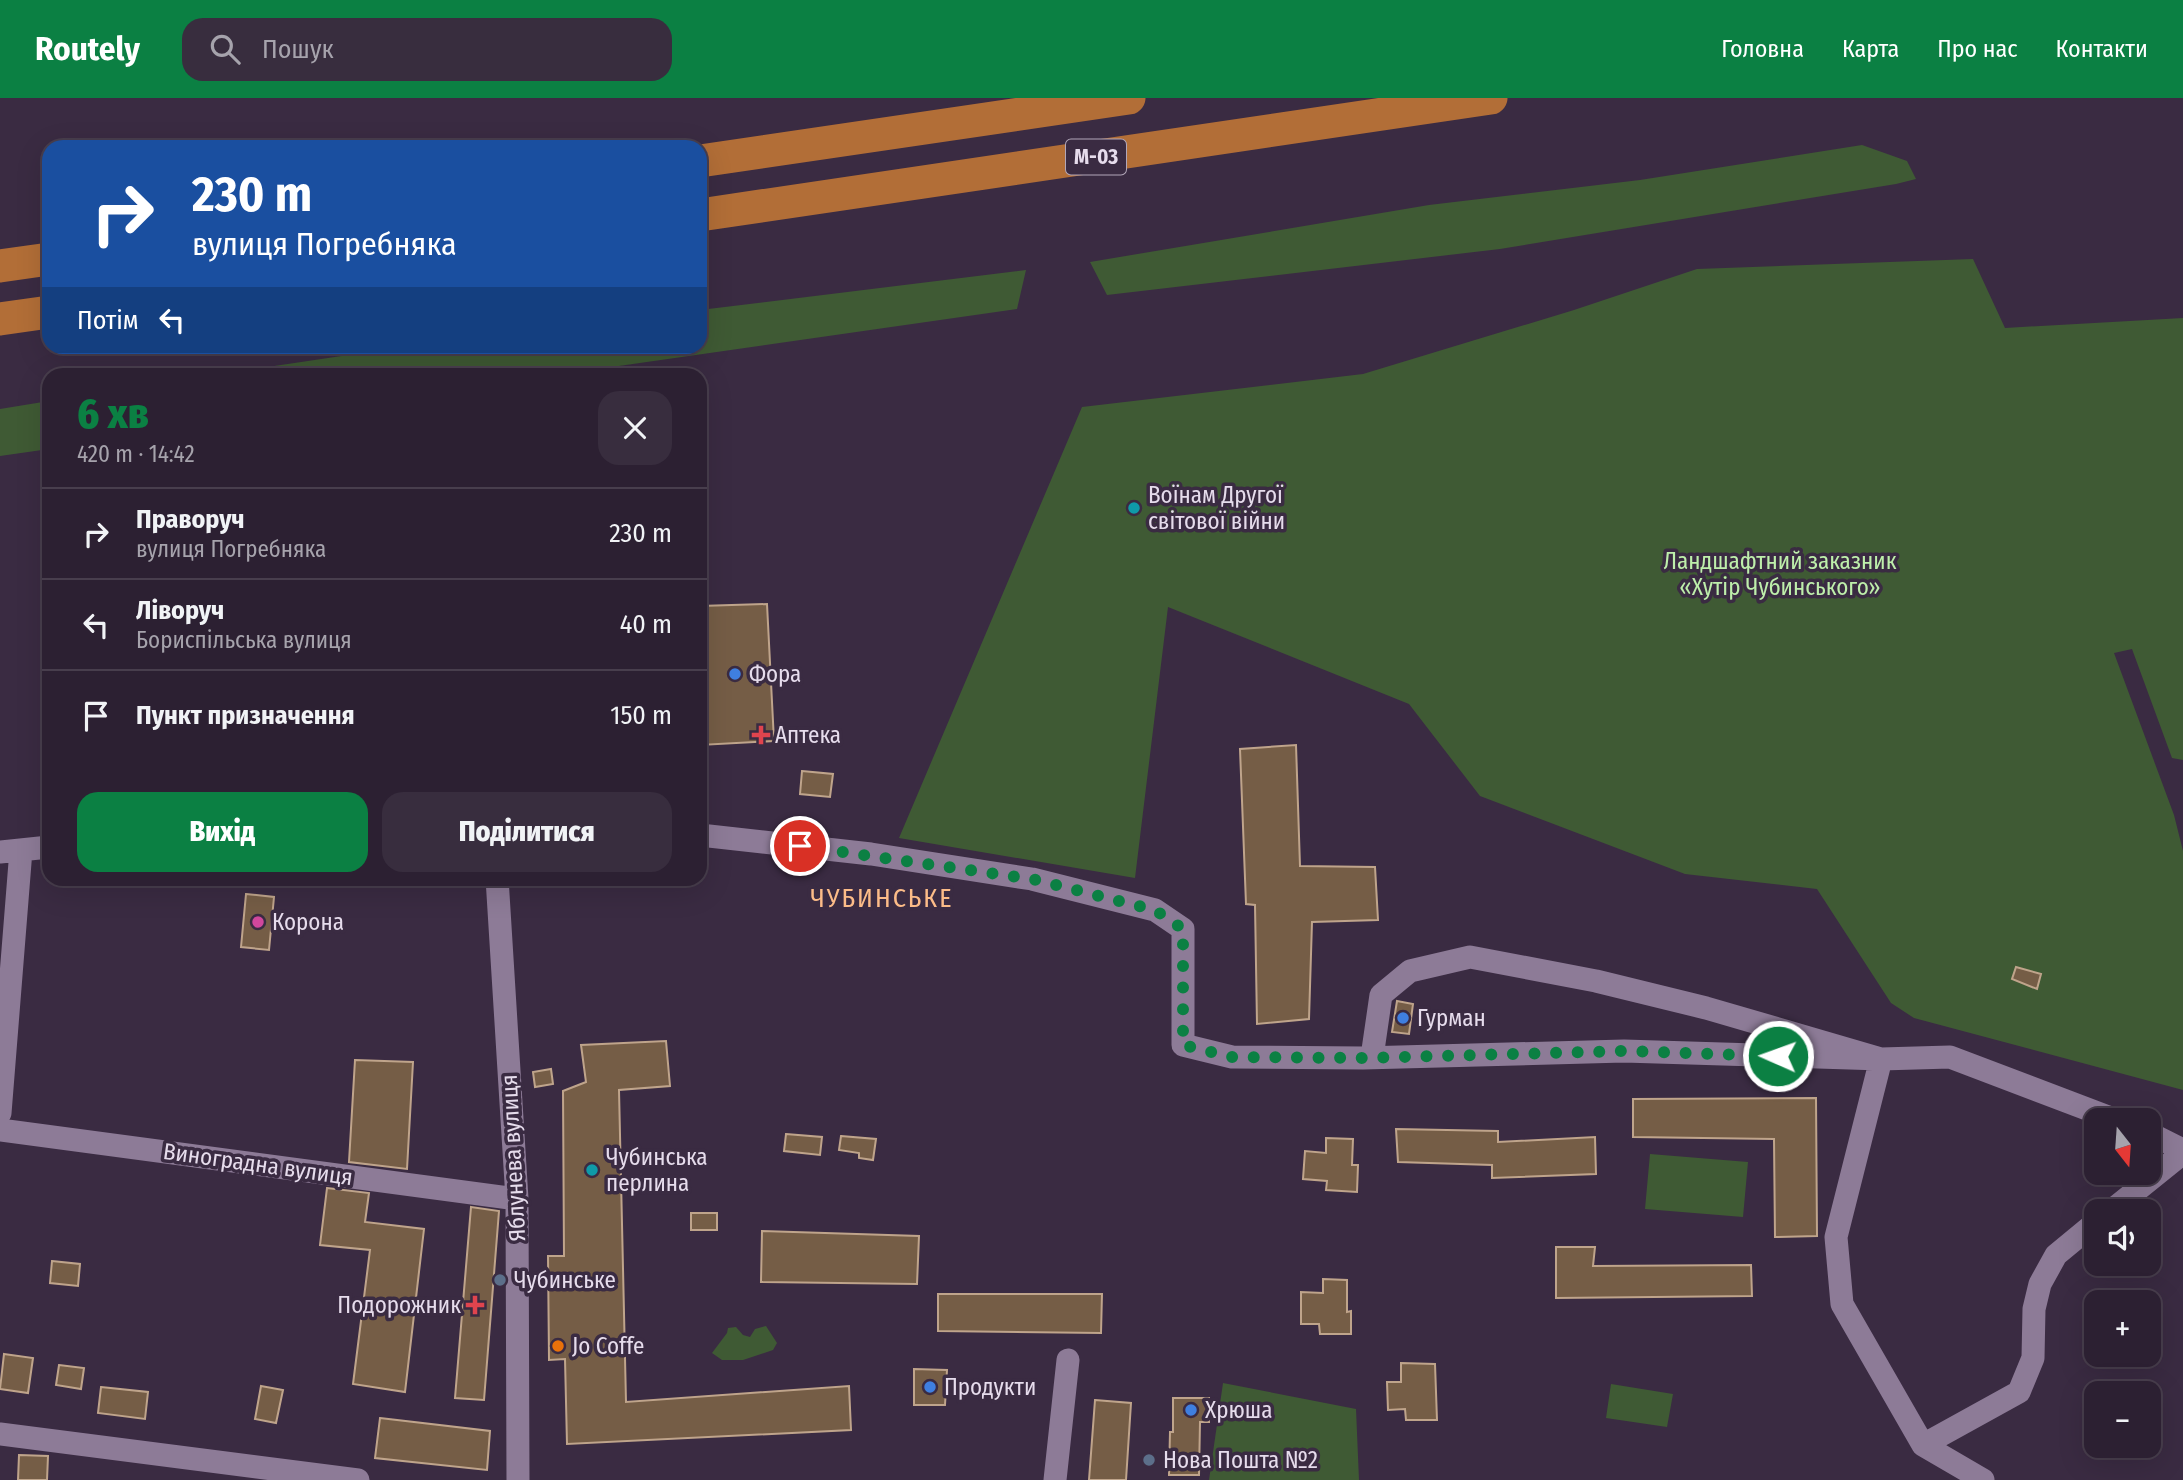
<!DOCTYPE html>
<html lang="uk">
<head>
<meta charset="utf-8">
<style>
	body { margin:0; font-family:"Fira Sans Condensed",sans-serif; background:#382d3e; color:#f1f3f6; height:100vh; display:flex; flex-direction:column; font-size:26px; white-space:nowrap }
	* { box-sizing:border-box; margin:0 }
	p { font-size:23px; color:#a6a3ac }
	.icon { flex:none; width:38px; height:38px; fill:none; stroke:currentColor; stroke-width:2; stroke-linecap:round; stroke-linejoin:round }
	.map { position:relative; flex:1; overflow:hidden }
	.panel { position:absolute; left:42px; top:270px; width:665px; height:518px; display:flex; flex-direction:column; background:#2c2032; border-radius:21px; box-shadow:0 7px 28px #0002,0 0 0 2px #483e4d }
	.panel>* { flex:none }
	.guide { position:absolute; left:42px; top:42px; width:665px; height:214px; border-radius:21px; box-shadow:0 7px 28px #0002,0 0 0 2px #483e4d; background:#1a4fa0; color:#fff; overflow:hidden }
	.needle { width:46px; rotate:163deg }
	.fabs { position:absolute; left:2084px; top:1010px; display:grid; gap:14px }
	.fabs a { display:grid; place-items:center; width:77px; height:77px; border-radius:14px; background:#2c2032; box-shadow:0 7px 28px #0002,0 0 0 2px #483e4d; font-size:35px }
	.pin { position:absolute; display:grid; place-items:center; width:60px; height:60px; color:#fff; margin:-30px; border:4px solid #fff; border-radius:50%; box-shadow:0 2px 7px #0007 }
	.me { position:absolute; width:77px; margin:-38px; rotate:272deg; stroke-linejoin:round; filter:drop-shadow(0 0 5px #0008) }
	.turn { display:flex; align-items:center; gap:24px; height:147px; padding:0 35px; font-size:32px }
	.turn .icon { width:91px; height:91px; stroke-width:2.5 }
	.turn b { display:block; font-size:49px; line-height:60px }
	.then { display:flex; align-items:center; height:66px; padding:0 35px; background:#0003; gap:14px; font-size:26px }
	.round { display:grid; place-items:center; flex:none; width:74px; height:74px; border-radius:21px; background:#382d3e }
	.head { display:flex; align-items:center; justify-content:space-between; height:119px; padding:0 35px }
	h1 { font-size:42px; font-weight:800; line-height:52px; color:#0b8043 }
	.button { display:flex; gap:14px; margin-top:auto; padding:14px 35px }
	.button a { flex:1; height:80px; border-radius:21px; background:#0b8043; color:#fff; font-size:28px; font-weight:800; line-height:80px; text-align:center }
	.button a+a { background:#382d3e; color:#f1f3f6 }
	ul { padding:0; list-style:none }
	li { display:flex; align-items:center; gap:21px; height:91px; padding:0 35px; border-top:2px solid #483e4d }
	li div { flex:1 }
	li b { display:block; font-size:26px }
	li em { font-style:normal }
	header { display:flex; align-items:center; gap:42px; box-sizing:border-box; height:98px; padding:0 35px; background:#0b8043; color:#fff }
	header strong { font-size:33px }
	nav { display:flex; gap:38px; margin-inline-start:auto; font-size:24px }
	.search { width:490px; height:63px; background:#382d3e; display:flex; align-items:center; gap:18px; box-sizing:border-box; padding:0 24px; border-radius:21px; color:#a6a3ac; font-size:26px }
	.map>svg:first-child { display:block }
	.green { fill:#3f5a34 }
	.building { fill:#755d46; stroke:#bfa48b; stroke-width:2 }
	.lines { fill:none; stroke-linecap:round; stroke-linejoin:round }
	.minor { stroke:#8d7b97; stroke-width:23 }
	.highway { stroke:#b26e37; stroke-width:33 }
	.route { stroke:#0b8043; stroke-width:12; stroke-dasharray:0 21.6 }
	.culture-dot { fill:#0f9aa8; stroke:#3a2b42; stroke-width:2.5 }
	.shop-dot { fill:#3f7fe0; stroke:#3a2b42; stroke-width:2.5 }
	.health-dot { fill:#e0444e; stroke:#3a2b42; stroke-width:2.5 }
	.hotel-dot { fill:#d1479c; stroke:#3a2b42; stroke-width:2.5 }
	.service-dot { fill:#5c6f8a; stroke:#3a2b42; stroke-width:2.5 }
	.food-dot { fill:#e8710a; stroke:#3a2b42; stroke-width:2.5 }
	.labels { text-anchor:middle; stroke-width:7; stroke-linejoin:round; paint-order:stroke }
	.shield { fill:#3a2b42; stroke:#b2a7b9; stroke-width:2 }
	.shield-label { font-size:21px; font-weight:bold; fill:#e6dcec }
	.poi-label { font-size:23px; fill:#e6dcec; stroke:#3a2b42; text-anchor:start }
	.park-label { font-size:23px; fill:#beefab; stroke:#3a2b42 }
	.street-label { font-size:23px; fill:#e6dcec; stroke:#3a2b42 }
	.quarter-label { font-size:26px; letter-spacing:2px; fill:#fcbc88; stroke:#3a2b42 }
</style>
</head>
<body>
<header>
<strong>Routely</strong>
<div class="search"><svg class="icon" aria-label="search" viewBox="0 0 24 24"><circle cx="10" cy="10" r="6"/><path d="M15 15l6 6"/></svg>Пошук</div>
<nav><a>Головна</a><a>Карта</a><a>Про нас</a><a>Контакти</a></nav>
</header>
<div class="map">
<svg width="2183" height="1382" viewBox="0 0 2183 1382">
	<rect width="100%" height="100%" fill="#3a2b42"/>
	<path class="green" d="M 1862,47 L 1907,63 L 1916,81 L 1896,86 L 1500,151 L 1107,197 L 1090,164 L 1429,107 L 1640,82 Z
		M 1973,161 L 2005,230 L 2183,220 L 2183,662 L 2172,660 L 2132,551 L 2114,555 L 2174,717 L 2183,753 L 2183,992 L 1914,920 L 1891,905 L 1817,791 L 1685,776 L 1480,698 L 1409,606 L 1168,509 L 1135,780 L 899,740 L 1082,309 L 1363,276 L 1574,212 L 1697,171 Z
		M 1026,172 L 1017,211 L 563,276 L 221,276 L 402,249 L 700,248 L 700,212 Z
		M 49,303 L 49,351 L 0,358 L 0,311 Z
		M 1650,1056 L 1748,1064 L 1743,1119 L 1645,1111 Z
		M 766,1228 L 777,1245 L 773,1252 L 743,1262 L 722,1262 L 712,1255 L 727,1235 L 728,1230 L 736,1229 L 743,1237 L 750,1239 L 755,1231 Z
		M 1223,1285 L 1356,1311 L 1359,1382 L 1209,1382 Z
		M 1611,1286 L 1673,1296 L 1667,1329 L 1606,1320 Z"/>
	<path class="building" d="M 767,506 L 774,643 L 700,647 L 700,508 Z
		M 1296,647 L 1300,768 L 1375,769 L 1378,822 L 1312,824 L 1309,921 L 1257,926 L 1255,807 L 1246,806 L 1240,651 Z
		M 802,673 L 833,676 L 830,699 L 800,696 Z
		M 246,796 L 274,799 L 269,852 L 241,849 Z
		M 2016,869 L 2041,876 L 2037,891 L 2012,881 Z
		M 1397,903 L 1413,906 L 1409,936 L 1392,934 Z
		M 666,943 L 670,988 L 619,992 L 626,1304 L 849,1288 L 851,1332 L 567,1346 L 565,1261 L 549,1262 L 548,1158 L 564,1158 L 563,993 L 586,984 L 581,947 Z
		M 355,962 L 413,964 L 407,1071 L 349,1064 Z
		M 551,971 L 553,986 L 535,989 L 533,974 Z
		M 1816,1000 L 1817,1138 L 1775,1139 L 1774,1041 L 1633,1039 L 1633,1001 Z
		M 1396,1031 L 1498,1033 L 1498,1044 L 1595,1039 L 1596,1076 L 1492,1080 L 1492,1067 L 1398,1064 Z
		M 786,1036 L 822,1039 L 820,1057 L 784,1053 Z
		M 841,1038 L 876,1041 L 873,1062 L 859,1060 L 859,1055 L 839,1052 Z
		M 1326,1040 L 1353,1041 L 1352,1067 L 1358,1067 L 1357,1094 L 1326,1092 L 1327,1083 L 1303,1081 L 1305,1053 L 1326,1055 Z
		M 327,1090 L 369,1095 L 365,1124 L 424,1131 L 405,1294 L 353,1286 L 370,1152 L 320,1147 Z
		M 471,1109 L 499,1113 L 484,1302 L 455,1300 Z
		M 691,1115 L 717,1115 L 717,1132 L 691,1132 Z
		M 762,1133 L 919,1138 L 917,1186 L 761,1184 Z
		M 1556,1149 L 1595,1149 L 1593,1168 L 1751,1167 L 1752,1198 L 1556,1200 Z
		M 52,1163 L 80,1166 L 78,1188 L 50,1185 Z
		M 1323,1181 L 1347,1182 L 1347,1214 L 1351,1213 L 1351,1236 L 1320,1236 L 1319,1226 L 1301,1226 L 1301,1194 L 1323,1195 Z
		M 938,1196 L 1102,1196 L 1101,1235 L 938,1233 Z
		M 4,1256 L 33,1260 L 28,1295 L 0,1291 Z
		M 1401,1265 L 1435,1266 L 1437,1322 L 1406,1322 L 1405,1311 L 1388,1312 L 1387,1284 L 1401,1284 Z
		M 59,1267 L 84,1270 L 81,1291 L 56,1287 Z
		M 914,1271 L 947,1272 L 945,1307 L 914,1307 Z
		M 261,1288 L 283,1292 L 276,1325 L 255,1321 Z
		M 101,1289 L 148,1294 L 145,1321 L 98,1315 Z
		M 1173,1300 L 1209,1300 L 1209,1324 L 1200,1324 L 1199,1377 L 1169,1377 L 1170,1334 L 1173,1334 Z
		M 1095,1302 L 1131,1305 L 1126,1382 L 1089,1382 Z
		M 380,1320 L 490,1333 L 487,1372 L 375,1360 Z
		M 19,1357 L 48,1358 L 47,1382 L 18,1382 Z"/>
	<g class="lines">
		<path class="minor" d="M 700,737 L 871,756 L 1032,781 L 1155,812 L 1183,831 L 1183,947 L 1232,959 L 1363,960 L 1624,953 L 1881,961 L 1950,959 L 2116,1022
			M 0,754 L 49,749
			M 497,780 L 517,1101 L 518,1382
			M 1372,959 L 1381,897 L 1410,873 L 1470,859 L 1596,883 L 1706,910 L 1881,961 L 1836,1139 L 1842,1206 L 1923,1347 L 1983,1382
			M 0,1015 L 21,752
			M 0,1032 L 517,1101
			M 2149,1035 L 2183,1052
			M 2111,1113 L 2183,1055
			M 0,1336 L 358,1382
			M 1923,1347 L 2019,1294 L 2033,1260 L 2034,1211 L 2040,1186 L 2056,1157 L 2096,1124
			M 1055,1382 L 1068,1262"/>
		<path class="highway" d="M 700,63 L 1129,0
			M 700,117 L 1491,0
			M 0,168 L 49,161
			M 0,221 L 49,214"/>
	</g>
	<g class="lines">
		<path class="route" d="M 800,748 L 1032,781 L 1155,812 L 1183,831 L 1183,947 L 1232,959 L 1363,960 L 1624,953 L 1778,958"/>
	</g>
	<g class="culture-dot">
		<circle cx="1134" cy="410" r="7"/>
		<circle cx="592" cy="1072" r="7"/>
	</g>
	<g class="shop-dot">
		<circle cx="735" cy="576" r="7"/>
		<circle cx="1403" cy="920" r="7"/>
		<circle cx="930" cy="1289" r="7"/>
		<circle cx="1191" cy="1312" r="7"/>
	</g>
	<g class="health-dot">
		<path d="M757.5 626.5h7v7h7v7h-7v7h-7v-7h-7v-7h7z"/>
		<path d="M471.5 1196.5h7v7h7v7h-7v7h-7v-7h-7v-7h7z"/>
	</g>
	<circle class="hotel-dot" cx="258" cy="824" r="7"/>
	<g class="service-dot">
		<circle cx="500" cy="1182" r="7"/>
		<circle cx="1149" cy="1362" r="7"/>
	</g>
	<circle class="food-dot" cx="558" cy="1248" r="7"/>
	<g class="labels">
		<rect class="shield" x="1066" y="41.5" width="60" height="35" rx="5"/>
		<g class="shield-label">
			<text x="1096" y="66">М-03</text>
		</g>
		<g class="poi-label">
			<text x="1148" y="405">Воїнам Другої<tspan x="1148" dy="26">світової війни</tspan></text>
			<text x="749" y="584">Фора</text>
			<text x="775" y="645">Аптека</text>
			<text x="272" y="832">Корона</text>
			<text x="1417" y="928">Гурман</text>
			<text x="606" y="1067">Чубинська<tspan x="606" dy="26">перлина</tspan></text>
			<text x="514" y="1190">Чубинське</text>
			<text x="461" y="1215" text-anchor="end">Подорожник</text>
			<text x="572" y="1256">Jo Coffe</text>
			<text x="944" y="1297">Продукти</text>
			<text x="1205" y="1320">Хрюша</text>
			<text x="1163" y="1370">Нова Пошта №2</text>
		</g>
		<g class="park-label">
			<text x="1780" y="471">Ландшафтний заказник<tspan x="1780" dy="26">«Хутір Чубинського»</tspan></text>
		</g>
		<g class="street-label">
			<text transform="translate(513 1060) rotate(-93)" y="8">Яблунева вулиця</text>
			<text transform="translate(258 1066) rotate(8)" y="8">Виноградна вулиця</text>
		</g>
		<g class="quarter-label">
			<text x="882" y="809">ЧУБИНСЬКЕ</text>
		</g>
	</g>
</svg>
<div class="fabs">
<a><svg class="needle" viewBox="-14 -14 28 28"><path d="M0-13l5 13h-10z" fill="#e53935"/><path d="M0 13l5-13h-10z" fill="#a6a3ac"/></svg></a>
<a><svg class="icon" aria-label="sound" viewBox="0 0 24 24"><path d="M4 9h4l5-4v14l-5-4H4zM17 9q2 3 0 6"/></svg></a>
<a>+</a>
<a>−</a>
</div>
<div class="pin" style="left:800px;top:748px;background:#d93025"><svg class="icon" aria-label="arrive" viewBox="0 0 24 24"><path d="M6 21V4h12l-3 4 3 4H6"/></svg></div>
<svg class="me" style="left:1778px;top:958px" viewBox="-20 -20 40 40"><circle r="17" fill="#0b8043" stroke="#fff" stroke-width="3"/><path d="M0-11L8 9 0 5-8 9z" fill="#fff"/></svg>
<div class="guide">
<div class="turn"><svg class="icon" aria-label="right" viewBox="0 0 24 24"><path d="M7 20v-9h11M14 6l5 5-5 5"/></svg><div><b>230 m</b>вулиця Погребняка</div></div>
<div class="then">Потім<svg class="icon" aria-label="left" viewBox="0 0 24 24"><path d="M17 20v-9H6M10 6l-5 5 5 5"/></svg></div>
</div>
<section class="panel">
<div class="head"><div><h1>6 хв</h1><p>420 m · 14:42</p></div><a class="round"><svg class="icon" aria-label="close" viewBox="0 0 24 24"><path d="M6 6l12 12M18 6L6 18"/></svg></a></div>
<ul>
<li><svg class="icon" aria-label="right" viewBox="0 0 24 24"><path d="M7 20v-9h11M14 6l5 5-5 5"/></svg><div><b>Праворуч</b><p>вулиця Погребняка</p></div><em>230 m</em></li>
<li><svg class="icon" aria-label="left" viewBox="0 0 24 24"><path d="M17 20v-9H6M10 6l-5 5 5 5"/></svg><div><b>Ліворуч</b><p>Бориспільська вулиця</p></div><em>40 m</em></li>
<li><svg class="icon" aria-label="arrive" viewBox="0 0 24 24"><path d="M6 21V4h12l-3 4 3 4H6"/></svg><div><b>Пункт призначення</b></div><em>150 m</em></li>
</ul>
<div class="button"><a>Вихід</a><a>Поділитися</a></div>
</section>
</div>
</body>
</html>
